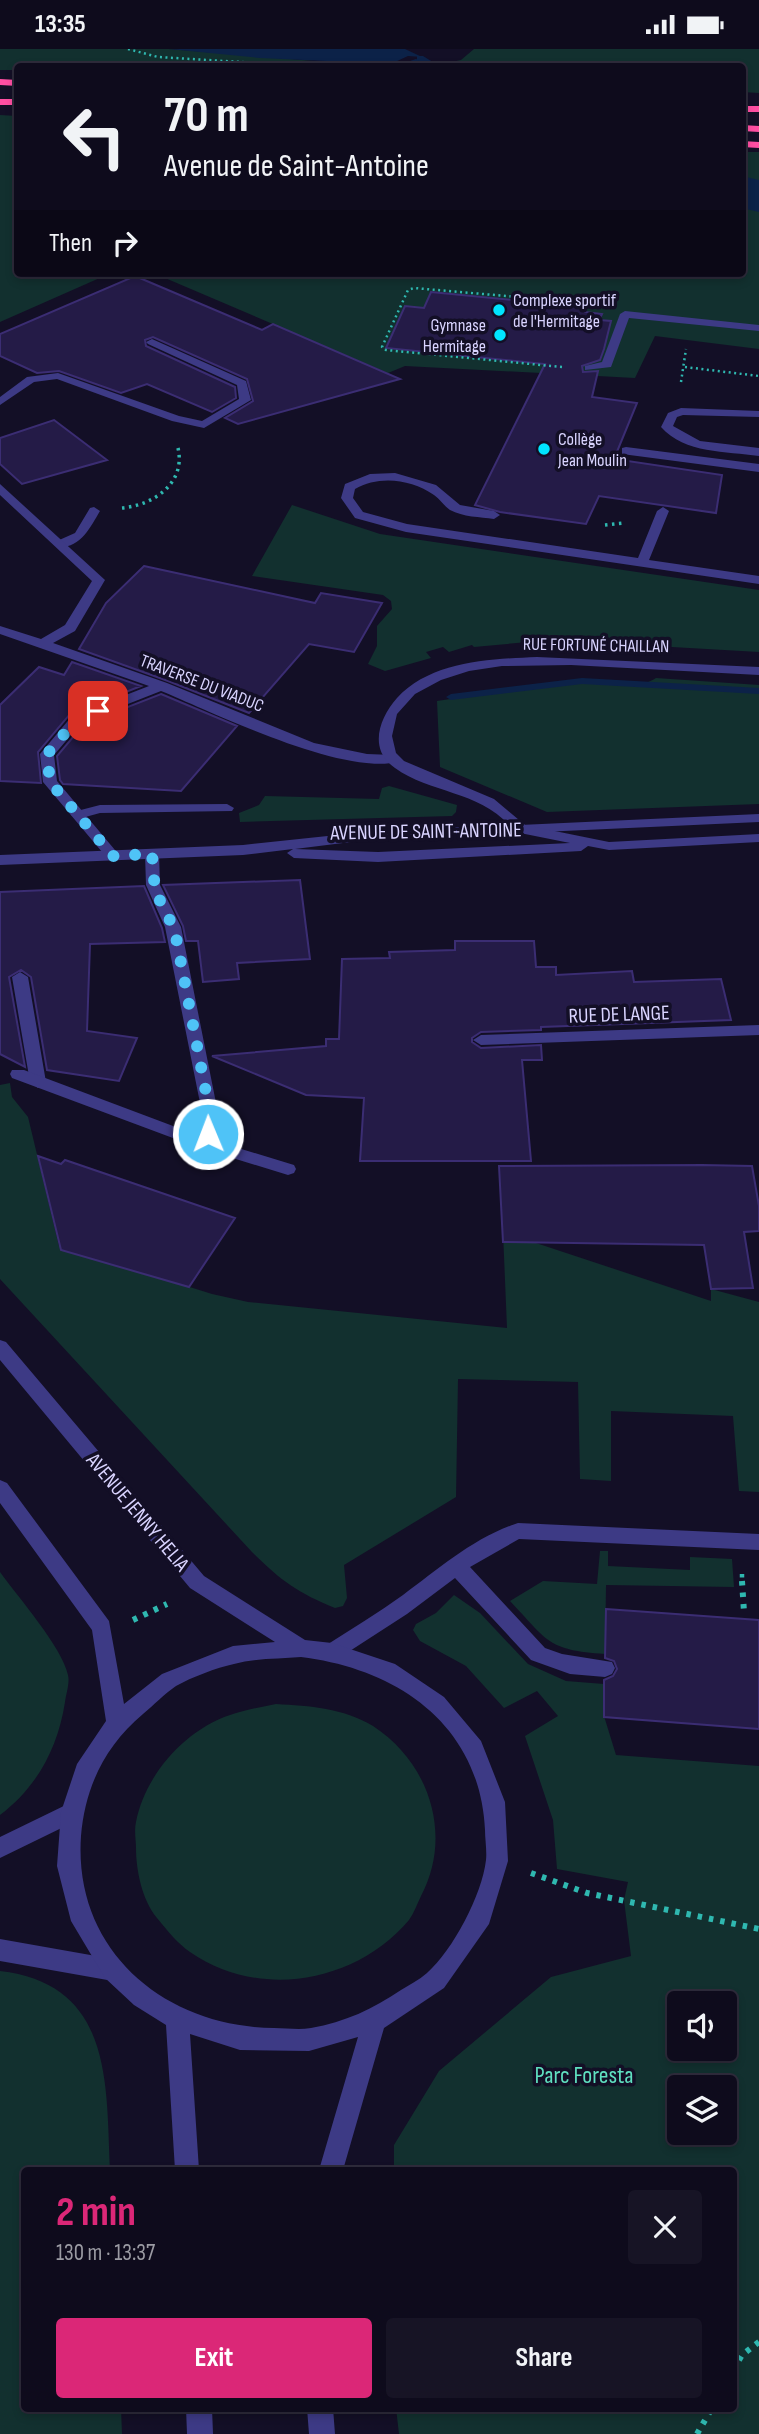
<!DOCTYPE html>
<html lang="en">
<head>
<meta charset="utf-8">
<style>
	body { margin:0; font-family:"Sofia Sans Condensed",sans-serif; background:#171425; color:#f1f3f6; height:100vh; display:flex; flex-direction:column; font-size:26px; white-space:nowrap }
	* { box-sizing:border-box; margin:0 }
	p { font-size:23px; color:#9b9ba3 }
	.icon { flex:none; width:38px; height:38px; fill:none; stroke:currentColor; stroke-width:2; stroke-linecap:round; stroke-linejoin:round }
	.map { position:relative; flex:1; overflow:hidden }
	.side { position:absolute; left:21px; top:2118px; width:716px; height:245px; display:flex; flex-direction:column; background:#0e0b1c; border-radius:7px; box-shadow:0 4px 10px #0003,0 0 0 2px #2e2b3b }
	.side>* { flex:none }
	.top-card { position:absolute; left:14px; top:14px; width:732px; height:214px; border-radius:7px; box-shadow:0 4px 10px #0003,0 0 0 2px #2e2b3b; background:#0e0b1c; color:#f1f3f6; overflow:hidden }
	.buttons { position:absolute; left:667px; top:1942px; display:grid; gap:14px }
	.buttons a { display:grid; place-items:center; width:70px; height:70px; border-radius:7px; background:#0e0b1c; box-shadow:0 4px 10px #0003,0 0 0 2px #2e2b3b; font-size:35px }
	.pin { position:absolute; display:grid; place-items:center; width:60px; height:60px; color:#fff; margin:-30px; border-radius:14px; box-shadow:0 4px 10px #0006 }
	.me { position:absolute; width:77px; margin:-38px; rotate:359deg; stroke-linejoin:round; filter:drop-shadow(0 0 5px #0008) }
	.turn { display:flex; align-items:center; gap:24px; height:147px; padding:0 35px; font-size:32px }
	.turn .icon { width:91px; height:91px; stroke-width:2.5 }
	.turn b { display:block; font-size:49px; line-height:60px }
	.then { display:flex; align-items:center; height:66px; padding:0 35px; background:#0003; gap:14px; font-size:26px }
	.round { display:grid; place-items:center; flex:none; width:74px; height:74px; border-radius:7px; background:#171425 }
	.summary { display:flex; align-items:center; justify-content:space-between; height:119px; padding:0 35px }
	h1 { font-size:42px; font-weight:700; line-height:52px; color:#db2777 }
	.button { display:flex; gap:14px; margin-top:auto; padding:14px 35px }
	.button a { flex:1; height:80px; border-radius:7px; background:#db2777; color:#fff; font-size:28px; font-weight:700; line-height:80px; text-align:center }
	.button a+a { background:#171425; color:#f1f3f6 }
	.status { display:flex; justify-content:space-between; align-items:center; height:49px; padding:0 35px; background:#0e0b1c; direction:ltr }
	.status svg { height:19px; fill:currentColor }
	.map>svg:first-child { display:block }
	.green { fill:#12302f; fill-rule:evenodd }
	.water { fill:#0c2248 }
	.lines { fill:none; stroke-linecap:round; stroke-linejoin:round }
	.stream { fill:#0c2248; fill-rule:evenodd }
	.river { fill:#0c2248; fill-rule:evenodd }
	.building { fill:#241b47; stroke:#3b2d73; stroke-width:2 }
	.path-far3 { stroke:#2fb8b0; stroke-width:2.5; stroke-dasharray:2 3.5; stroke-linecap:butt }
	.path-far2 { stroke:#2fb8b0; stroke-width:3.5; stroke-dasharray:2.5 4.5; stroke-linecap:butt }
	.path-far1 { stroke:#2fb8b0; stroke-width:4.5; stroke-dasharray:3.5 5; stroke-linecap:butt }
	.path { stroke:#2fb8b0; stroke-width:6; stroke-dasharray:4.5 7; stroke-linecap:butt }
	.service { fill:#3d3a85; fill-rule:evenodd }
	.minor { fill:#3d3a85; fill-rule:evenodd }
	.tertiary { fill:#3d3a85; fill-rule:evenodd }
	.motorway { fill:#ff4fa3; fill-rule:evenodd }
	.route { stroke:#4fc3f7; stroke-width:12; stroke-dasharray:0 21.6 }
	.poi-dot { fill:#00e5ff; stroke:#130f26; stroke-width:2.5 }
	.labels { text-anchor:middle; stroke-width:7; stroke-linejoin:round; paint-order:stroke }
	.far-poi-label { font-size:18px; fill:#d9d4ff; stroke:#130f26; text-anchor:start }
	.far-street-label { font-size:18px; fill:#d9d4ff; stroke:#130f26 }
	.street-label { font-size:21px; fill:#d9d4ff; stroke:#130f26 }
	.near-park-label { font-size:24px; fill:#5fe0c0; stroke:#130f26 }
</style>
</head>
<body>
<div class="status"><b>13:35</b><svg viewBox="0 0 49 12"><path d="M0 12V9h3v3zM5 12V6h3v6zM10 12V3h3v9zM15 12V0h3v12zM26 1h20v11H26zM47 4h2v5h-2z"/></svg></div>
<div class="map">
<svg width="759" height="2385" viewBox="0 0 759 2385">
	<rect width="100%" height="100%" fill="#130f26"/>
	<path class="green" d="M 0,0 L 169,0 L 362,16 L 18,18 L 17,21 L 0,21 Z
		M 474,0 L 759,0 L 759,44 L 742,43 L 742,18 L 442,17 L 442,15 L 461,11 Z
		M 0,66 L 17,67 L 18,224 L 111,224 L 0,273 Z
		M 742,103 L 759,103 L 759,139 L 742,132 Z
		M 742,148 L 759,154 L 759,300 L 655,287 L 635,329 L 405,317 L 388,324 L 158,226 L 742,224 Z
		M 292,456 L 380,485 L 759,541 L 759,603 L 550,591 L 474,598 L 472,596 L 449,603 L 443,598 L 426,603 L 431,609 L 385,622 L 368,615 L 377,597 L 377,577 L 392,560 L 391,552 L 383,546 L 252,527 Z
		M 656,629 L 759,636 L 759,755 L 547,763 L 440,718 L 437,652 C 495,643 551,633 609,634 C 626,634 641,639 656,629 Z
		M 389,737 L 457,756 L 456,763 L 452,767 L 240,773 L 239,764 L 259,756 L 265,747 L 379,750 L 382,739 Z
		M 10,1034 L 12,1048 L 28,1068 L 59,1197 L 212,1245 L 248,1253 L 507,1279 L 503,1183 L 711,1252 L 711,1240 L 759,1253 L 759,1443 L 739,1442 L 733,1367 L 611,1362 L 611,1432 L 580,1430 L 578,1333 L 458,1330 L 456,1448 L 344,1516 L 347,1549 L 343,1557 L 335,1559 C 298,1544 280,1531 252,1503 L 0,1230 L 0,1036 Z
		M 600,1502 L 608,1502 L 608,1517 L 690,1521 L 690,1508 L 732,1510 L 734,1538 L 606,1536 L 605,1605 C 547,1601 548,1592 510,1552 L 543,1532 L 597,1535 Z
		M 0,1523 C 18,1548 62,1598 68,1626 C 70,1634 66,1645 65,1653 C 58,1699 37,1738 0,1766 Z
		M 454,1546 L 480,1564 L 528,1615 L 566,1632 L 604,1635 L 604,1667 L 616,1706 L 759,1717 L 759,2385 L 399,2385 L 396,2359 L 733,2359 L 733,2121 L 394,2121 L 394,2096 L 439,2022 L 551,1928 L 631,1907 L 624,1851 L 628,1833 L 557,1820 L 553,1771 L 525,1687 L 558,1667 L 537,1642 L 504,1659 L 466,1617 L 420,1592 L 413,1581 L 416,1575 L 436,1564 ZM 679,1955 L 724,1955 L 724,2000 L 679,2000 ZM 679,2039 L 724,2039 L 724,2084 L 679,2084 Z
		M 276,1655 C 310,1657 343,1659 373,1677 C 430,1714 453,1787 421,1847 C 417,1855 414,1864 409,1871 C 356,1934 259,1951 190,1903 C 178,1895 166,1880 157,1869 C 142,1851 136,1821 136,1799 C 136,1791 134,1781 136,1773 C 145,1726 185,1681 230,1666 C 244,1661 261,1658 276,1655 Z
		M 0,1922 C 113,1935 106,2034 110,2121 L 24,2121 L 24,2359 L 121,2359 L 122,2385 L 0,2385 Z"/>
	<path class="water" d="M 169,0 L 405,0 L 422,8 L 408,7 L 395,13 L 401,15 L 416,10 L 435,17 L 260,9 Z"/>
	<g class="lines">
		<path class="stream" d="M 417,7 L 423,7 L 441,18 L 431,18 L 417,11 Z
			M 582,629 L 759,639 L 759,645 L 582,635 L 451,651 L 446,648 L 451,645 Z"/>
		<path class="river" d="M 742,127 L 759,131 L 759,163 L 742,159 Z"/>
	</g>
	<path class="building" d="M 135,227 L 262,281 L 273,275 L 400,330 L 238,375 L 225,369 L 253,352 L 247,330 L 153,288 L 145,291 L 146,297 L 235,338 L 236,349 L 212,363 L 147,335 L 121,344 L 59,322 L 37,324 L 0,307 L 0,285 Z
		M 431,243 L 586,258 L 585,263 L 602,265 L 599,271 L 611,272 L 604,300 L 600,311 L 582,317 L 583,323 L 598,322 L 592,348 L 637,354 L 614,410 L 722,426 L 716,464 L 599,447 L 586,475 L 500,463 L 475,456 L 545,315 L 386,299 L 405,257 L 424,259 Z
		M 54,371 L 107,411 L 22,435 L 0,415 L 0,389 Z
		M 144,517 L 315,554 L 321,544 L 382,554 L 354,603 L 309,595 L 249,664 L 168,632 L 79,600 L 106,554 Z
		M 72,613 L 141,637 L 70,665 L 38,703 L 41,734 L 0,732 L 0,656 L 39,618 L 64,626 Z
		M 161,645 L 237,677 L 181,742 L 63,735 L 60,731 L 57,707 L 84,675 Z
		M 300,831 L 310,910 L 237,914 L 239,930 L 203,933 L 198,892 L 186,892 L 183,877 L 163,836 Z
		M 144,837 L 162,879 L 165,893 L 90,895 L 87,982 L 137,989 L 119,1032 L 47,1021 L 31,928 L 21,921 L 9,928 L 25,1018 L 0,1005 L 0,843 Z
		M 455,892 L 534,892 L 536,918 L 556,918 L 556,926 L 632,922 L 634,933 L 721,930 L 731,971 L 541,978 L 541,981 L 481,983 L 472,989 L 472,993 L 481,999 L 541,996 L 542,1011 L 522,1011 L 531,1112 L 360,1112 L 364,1049 L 306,1046 L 212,1007 L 326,997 L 326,990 L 339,990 L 342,910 L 390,909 L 389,903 L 455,901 Z
		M 38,1107 L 61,1115 L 65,1111 L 235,1169 L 189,1238 L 61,1201 Z
		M 702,1116 L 752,1117 L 759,1157 L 759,1182 L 744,1183 L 753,1239 L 711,1240 L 704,1196 L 503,1193 L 499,1117 Z
		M 606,1560 L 759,1571 L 759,1680 L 604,1668 L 604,1631 L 613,1627 L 617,1620 L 614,1612 L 605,1609 Z"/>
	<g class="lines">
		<path class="path-far3" d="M 128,0 L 158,8 L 324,18
			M 562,318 L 386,301 L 382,298 L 408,241 L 414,239 L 598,255
			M 685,318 L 759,327
			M 681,333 L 686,300"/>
		<path class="path-far2" d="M 122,459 C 154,456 186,434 178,399
			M 605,476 L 624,474"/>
		<path class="path-far1" d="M 742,1525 L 742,1533"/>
		<path class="path" d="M 742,1532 L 744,1563
			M 133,1571 L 167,1555
			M 531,1824 L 587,1844 L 759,1880
			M 733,2321 L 742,2306 L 759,2293
			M 697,2385 L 712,2359"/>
		<path class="service" d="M 625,262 L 759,276 L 759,282 L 629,269 L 611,318 L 585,321 L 585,317 L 602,313 L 620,265 Z
			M 681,359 L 759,362 L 759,368 L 683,366 L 677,368 L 673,377 L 700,392 L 759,399 L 759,407 C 726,402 685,405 661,378 L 668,364 Z
			M 626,398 L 759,415 L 759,423 L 622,405 L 622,399 Z
			M 395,424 L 436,436 L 460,456 L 494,462 L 500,466 L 494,470 C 480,468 463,468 450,461 C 444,457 440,450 434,446 C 411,430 379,426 355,440 L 353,449 L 363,463 L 407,475 L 638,509 L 657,462 L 663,458 L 669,462 L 649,511 L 759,527 L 759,535 L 406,483 L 355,469 L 341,449 L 345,435 L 370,425 Z
			M 94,458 L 100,462 C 90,479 80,500 57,498 L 57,492 L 75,484 L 90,459 Z
			M 227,755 L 234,759 L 232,762 L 100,764 L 78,770 L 71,766 L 73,763 L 100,756 Z
			M 759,765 L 759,773 L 520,784 L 513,780 L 520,776 Z
			M 20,923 L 28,928 L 46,1033 L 38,1039 L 30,1033 L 12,928 Z
			M 518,1474 L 759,1485 L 759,1501 L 519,1490 L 470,1518 L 545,1599 L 562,1605 L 612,1613 L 615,1619 L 612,1625 L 605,1628 L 570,1625 L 531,1611 L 455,1529 L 407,1565 L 339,1609 L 332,1612 L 325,1609 L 322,1603 L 325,1597 C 351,1580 378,1564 403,1546 C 440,1519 473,1489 518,1474 Z"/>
		<path class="minor" d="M 152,290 L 246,332 L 251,351 L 204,379 L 172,372 L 57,330 L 34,333 L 0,356 L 0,348 L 27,328 L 58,324 L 179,367 L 202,372 L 239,350 L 237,336 L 148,295 L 146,293 Z
			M 0,435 L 105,531 L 75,582 L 53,594 L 167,634 L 314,694 L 367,705 L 393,706 L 400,710 L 398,713 C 340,726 217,665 161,642 L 82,673 L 54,706 L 57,732 L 120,807 L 118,810 L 108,810 L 43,733 L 40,705 L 72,667 L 149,637 L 0,585 L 0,577 L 41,590 L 65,576 L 92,532 L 0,446 Z
			M 152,800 L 159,805 L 160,836 L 181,878 L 217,1059 L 218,1072 L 212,1091 L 294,1116 L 296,1120 L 294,1124 L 288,1126 L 197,1098 L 12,1029 L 10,1025 L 12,1021 L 24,1021 L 197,1086 L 202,1072 L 201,1059 L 165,878 L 146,836 L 145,805 Z
			M 759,976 L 759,986 L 481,996 L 473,991 L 481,986 Z
			M 72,1753 L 80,1756 L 83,1763 L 80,1770 L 0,1809 L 0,1788 Z
			M 0,1890 L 113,1910 L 121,1913 L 124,1921 L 121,1929 L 113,1932 L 0,1912 Z"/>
		<path class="tertiary" d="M 537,608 L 759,618 L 759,626 L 571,616 L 502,617 L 469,622 L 441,631 L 415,645 L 397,665 L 392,687 L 396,704 L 404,712 L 494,750 L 525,776 L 609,793 L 759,785 L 759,793 L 609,801 L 588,797 L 581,802 L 378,813 L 294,809 L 287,804 L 293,800 L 243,806 L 0,816 L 0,806 L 243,796 L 375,782 L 509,776 C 478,742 430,744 395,719 C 368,701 379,669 397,649 C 431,612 490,610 537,608 ZM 520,784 L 570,794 L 378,803 L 295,800 L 375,790 Z
			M 0,1291 L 6,1293 L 204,1527 L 305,1591 L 332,1594 L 395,1615 L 444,1648 L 481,1692 L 505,1753 L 508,1812 L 489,1875 L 444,1939 L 384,1979 L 343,2121 L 319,2121 L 358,1988 L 309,2002 L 240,2001 L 190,1985 L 199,2121 L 175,2121 L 166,1976 L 134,1956 L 105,1929 L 71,1872 L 57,1817 L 61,1763 L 77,1715 L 106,1672 L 92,1581 L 0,1454 L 0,1431 L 7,1434 L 109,1572 L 124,1655 L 162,1625 L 233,1597 L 275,1593 L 190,1539 L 0,1311 ZM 301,1608 C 398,1620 480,1676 485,1781 C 485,1790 487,1802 486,1811 C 482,1846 453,1901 427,1924 C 419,1931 409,1936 401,1941 C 373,1960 345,1973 311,1979 C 299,1981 286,1979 274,1979 C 165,1978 73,1902 81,1787 C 85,1738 105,1697 143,1665 C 154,1656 164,1645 176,1637 C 192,1628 216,1619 234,1615 C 255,1609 279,1610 301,1608 Z
			M 186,2359 L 212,2359 L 213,2385 L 187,2385 Z
			M 307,2359 L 333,2359 L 335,2385 L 309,2385 Z"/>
		<path class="motorway" d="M 0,30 L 18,31 L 18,37 L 0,36 Z
			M 0,50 L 18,50 L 18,56 L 0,56 Z
			M 742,57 L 759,57 L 759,63 L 742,63 Z
			M 742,76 L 759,77 L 759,83 L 742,82 Z
			M 742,92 L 759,93 L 759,99 L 742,98 Z"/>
	</g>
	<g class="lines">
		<path class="route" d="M 98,662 L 77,670 L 47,705 L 50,733 L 113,807 L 152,805 L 155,842 L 169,869 L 176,888 L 209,1059 L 208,1085"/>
	</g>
	<g class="poi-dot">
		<circle cx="499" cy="261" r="7"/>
		<circle cx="500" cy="286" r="7"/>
		<circle cx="544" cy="400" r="7"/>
	</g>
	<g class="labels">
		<g class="far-poi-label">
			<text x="513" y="257">Complexe sportif<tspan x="513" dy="21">de l'Hermitage</tspan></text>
			<text x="486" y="282" text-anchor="end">Gymnase<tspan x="486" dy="21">Hermitage</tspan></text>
			<text x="558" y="396">Collège<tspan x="558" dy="21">Jean Moulin</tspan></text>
		</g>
		<g class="far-street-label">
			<text transform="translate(596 596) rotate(1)" y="6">RUE FORTUNÉ CHAILLAN</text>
			<text transform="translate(202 634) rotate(21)" y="6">TRAVERSE DU VIADUC</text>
		</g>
		<g class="street-label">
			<text transform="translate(426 782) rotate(-1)" y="7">AVENUE DE SAINT-ANTOINE</text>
			<text transform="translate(619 965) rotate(-2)" y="7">RUE DE LANGE</text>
			<text transform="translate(138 1463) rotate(50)" y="7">AVENUE JENNY HELIA</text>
		</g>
		<g class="near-park-label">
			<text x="584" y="2034">Parc Foresta</text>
		</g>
	</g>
</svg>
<div class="buttons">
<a><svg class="icon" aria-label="sound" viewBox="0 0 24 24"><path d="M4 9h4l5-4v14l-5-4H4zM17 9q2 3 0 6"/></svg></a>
<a><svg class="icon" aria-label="layers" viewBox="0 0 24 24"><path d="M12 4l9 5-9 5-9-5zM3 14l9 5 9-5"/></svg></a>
</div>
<div class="pin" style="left:98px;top:662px;background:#d93025"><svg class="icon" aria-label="arrive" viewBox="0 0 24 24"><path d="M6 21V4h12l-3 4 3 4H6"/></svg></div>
<svg class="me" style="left:208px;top:1085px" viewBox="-20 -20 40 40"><circle r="17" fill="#4fc3f7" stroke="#fff" stroke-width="3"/><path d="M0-11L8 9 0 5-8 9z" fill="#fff"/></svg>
<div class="top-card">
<div class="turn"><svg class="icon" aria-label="left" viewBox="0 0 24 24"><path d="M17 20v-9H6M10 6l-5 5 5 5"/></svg><div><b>70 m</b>Avenue de Saint-Antoine</div></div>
<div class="then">Then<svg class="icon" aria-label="right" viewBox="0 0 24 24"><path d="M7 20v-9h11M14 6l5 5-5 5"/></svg></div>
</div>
<section class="side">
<div class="summary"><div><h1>2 min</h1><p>130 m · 13:37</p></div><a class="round"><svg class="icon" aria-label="close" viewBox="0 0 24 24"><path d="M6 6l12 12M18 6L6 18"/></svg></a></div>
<div class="button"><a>Exit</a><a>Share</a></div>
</section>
</div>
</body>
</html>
